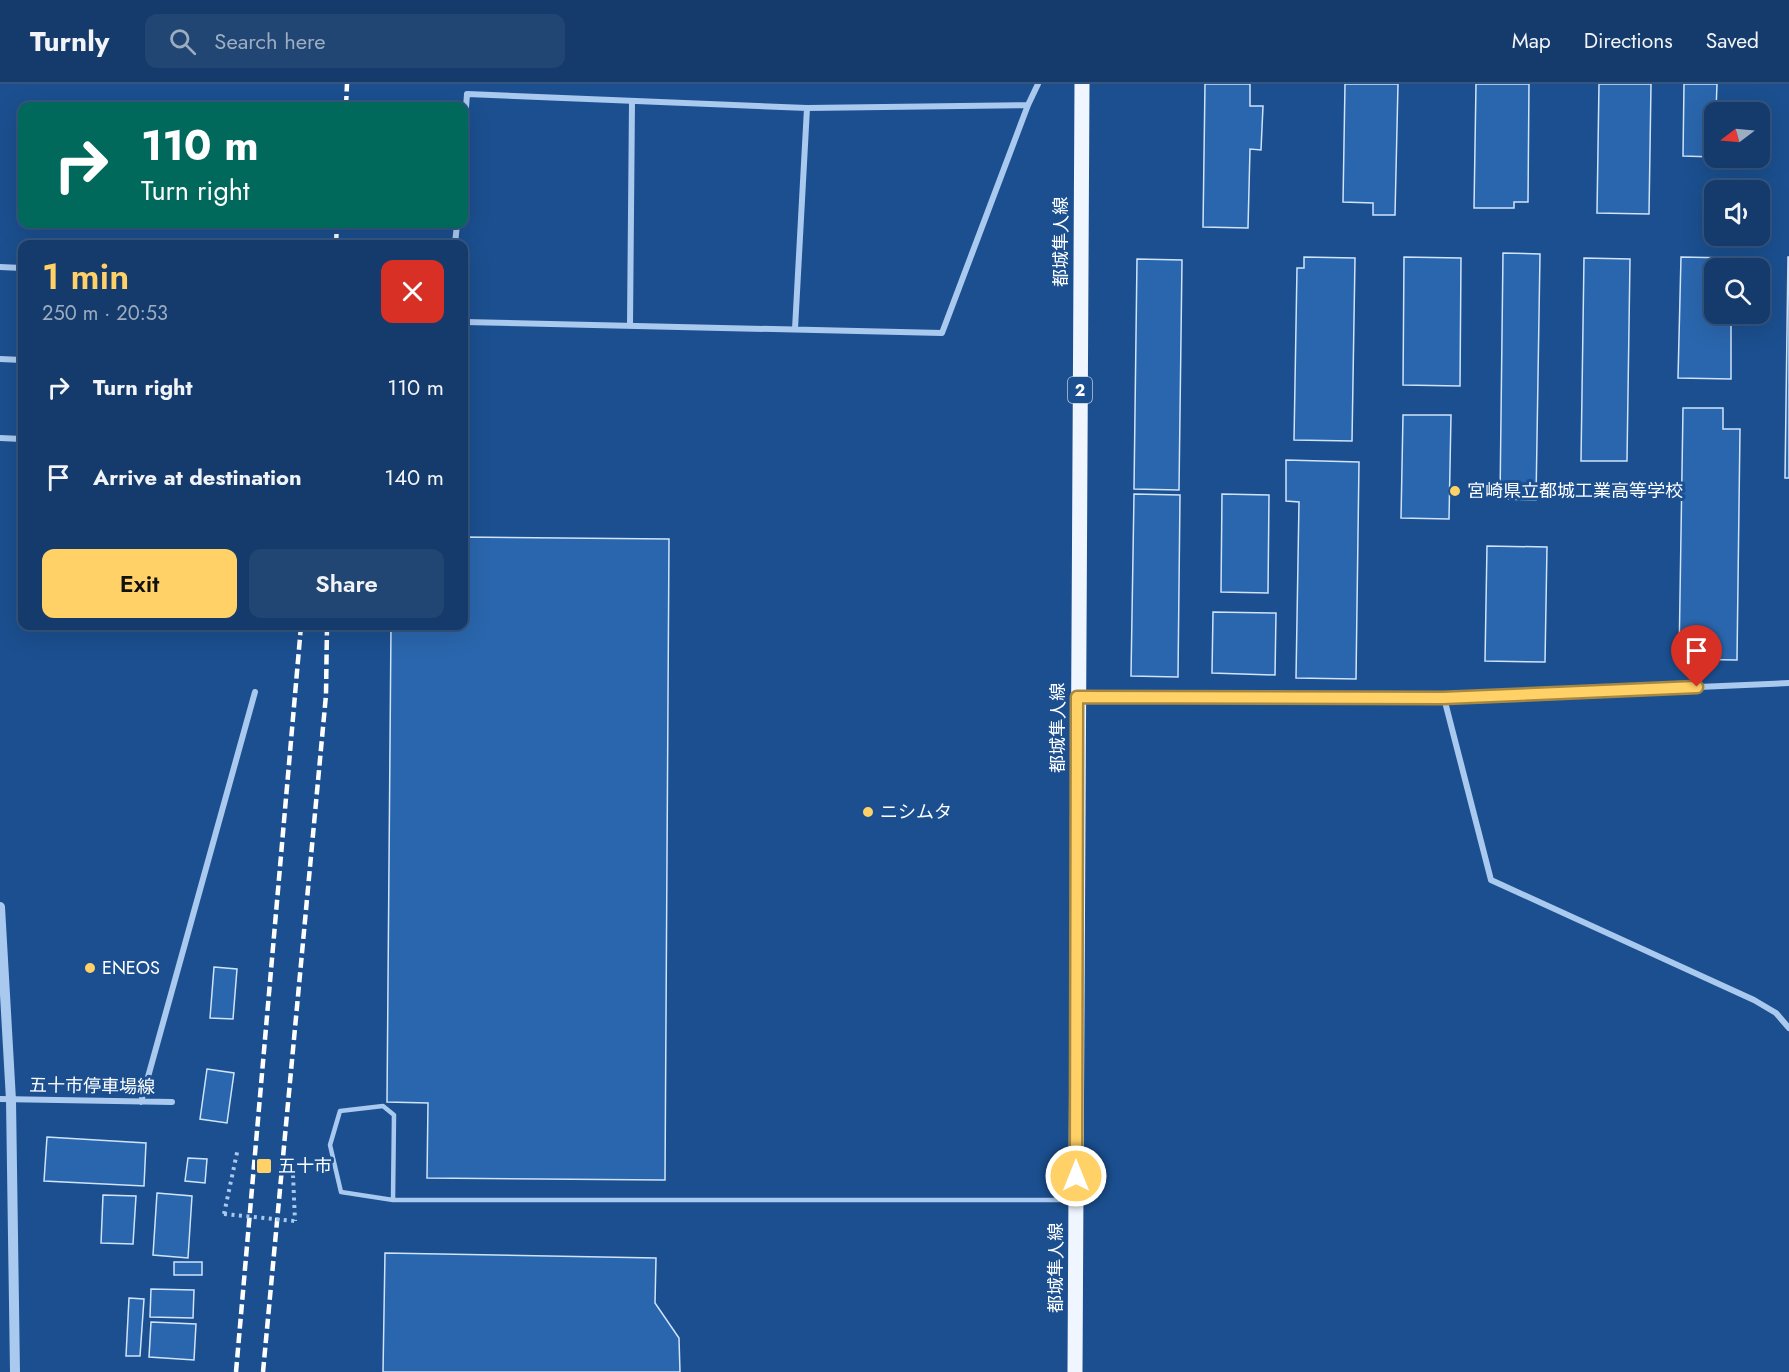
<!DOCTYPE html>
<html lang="en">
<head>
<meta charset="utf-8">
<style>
	body { margin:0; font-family:Jost,"Noto Sans JP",sans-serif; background:#214673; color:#f1f3f6; height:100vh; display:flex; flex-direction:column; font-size:22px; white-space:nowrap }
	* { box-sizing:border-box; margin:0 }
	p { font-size:20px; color:#9dadc1 }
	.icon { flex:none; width:33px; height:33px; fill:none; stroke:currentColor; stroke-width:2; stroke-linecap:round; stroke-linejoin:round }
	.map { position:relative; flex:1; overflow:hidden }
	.details { position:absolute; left:18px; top:156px; width:450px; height:390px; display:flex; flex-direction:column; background:#143b6b; border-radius:12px; box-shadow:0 6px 24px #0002,0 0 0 2px #33557e }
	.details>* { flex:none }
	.banner { position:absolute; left:18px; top:18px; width:450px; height:126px; border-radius:12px; box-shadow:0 6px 24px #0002,0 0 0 2px #33557e; background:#00695c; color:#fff; overflow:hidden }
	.needle { width:39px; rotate:254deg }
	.tools { position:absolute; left:1704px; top:18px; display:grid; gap:12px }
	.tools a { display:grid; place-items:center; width:66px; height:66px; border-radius:12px; background:#143b6b; box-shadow:0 6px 24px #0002,0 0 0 2px #33557e; font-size:30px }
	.pin { position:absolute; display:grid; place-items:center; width:51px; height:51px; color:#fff; margin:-62px -26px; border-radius:50% 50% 50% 0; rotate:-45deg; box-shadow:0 0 6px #0007 }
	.pin .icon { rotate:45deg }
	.me { position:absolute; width:66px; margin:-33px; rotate:0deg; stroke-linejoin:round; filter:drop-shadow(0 0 4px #0008) }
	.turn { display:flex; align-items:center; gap:21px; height:126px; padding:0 24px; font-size:27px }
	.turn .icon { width:78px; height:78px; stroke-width:2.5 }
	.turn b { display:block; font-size:42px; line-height:51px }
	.round { display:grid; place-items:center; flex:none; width:63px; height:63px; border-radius:12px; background:#214673 }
	.headline { display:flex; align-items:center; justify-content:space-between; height:102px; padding:0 24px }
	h1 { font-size:36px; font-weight:600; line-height:45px; color:#ffd166 }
	.action { display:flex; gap:12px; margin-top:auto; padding:12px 24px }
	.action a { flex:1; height:69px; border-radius:12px; background:#ffd166; color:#111; font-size:24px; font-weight:600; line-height:69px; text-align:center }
	.action a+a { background:#214673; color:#f1f3f6 }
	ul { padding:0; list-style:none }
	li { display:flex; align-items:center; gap:18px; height:90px; padding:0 24px }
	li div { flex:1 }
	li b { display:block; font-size:22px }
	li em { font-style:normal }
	header { display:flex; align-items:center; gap:36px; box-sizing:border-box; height:84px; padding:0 30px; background:#143b6b; border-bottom:2px solid #33557e }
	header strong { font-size:28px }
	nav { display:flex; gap:33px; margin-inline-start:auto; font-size:21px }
	.search { width:420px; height:54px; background:#214673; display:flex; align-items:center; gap:15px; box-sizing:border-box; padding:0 21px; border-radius:12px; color:#9dadc1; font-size:22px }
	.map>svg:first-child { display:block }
	.building { fill:#2a66ad; stroke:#cfe3fa; stroke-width:1.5 }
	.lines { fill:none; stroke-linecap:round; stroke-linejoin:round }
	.path { stroke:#a9c9ee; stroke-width:4; stroke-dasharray:3 4.5; stroke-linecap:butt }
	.service { stroke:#a9c9ee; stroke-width:4.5 }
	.minor { stroke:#a9c9ee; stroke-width:6 }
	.tertiary { stroke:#a9c9ee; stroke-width:10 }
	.primary { stroke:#f0f6ff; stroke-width:15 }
	.rail { stroke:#fff; stroke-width:4.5; stroke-dasharray:10 4.5; stroke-linecap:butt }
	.path-bridge { stroke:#a9c9ee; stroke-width:4; stroke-dasharray:3 4.5; stroke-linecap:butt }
	.route-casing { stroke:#a68842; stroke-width:15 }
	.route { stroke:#ffd166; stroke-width:10 }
	.poi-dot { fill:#ffd166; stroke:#1b4f8f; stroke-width:2 }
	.labels { text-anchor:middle; stroke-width:6; stroke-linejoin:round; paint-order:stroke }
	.shield { fill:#1b4f8f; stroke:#bbcadd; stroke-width:1.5 }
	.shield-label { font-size:16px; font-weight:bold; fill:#fff }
	.street-label { font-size:18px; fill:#fff; stroke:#1b4f8f }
	.poi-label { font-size:18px; fill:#fff; stroke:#1b4f8f; text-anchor:start }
</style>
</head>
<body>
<header>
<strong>Turnly</strong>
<div class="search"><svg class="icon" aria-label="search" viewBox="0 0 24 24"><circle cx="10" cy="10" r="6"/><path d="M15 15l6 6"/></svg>Search here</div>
<nav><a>Map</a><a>Directions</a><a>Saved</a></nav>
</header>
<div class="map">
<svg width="1789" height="1288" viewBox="0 0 1789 1288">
	<rect width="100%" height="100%" fill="#1b4f8f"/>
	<path class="building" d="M 1205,0 L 1250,0 L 1250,22 L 1263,22 L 1261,66 L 1250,65 L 1248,144 L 1203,143 Z
		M 1345,0 L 1398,0 L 1395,131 L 1373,131 L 1373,119 L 1343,118 Z
		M 1476,0 L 1529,0 L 1528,118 L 1514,118 L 1514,124 L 1474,124 Z
		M 1599,0 L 1651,0 L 1649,130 L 1597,129 Z
		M 1684,0 L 1717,0 L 1716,28 L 1714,28 L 1714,73 L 1683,72 Z
		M 1503,169 L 1540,170 L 1536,416 L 1500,415 Z
		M 1304,173 L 1355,174 L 1352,357 L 1294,356 L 1297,184 L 1304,184 Z
		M 1404,173 L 1461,174 L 1460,302 L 1403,301 Z
		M 1681,173 L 1732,174 L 1732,184 L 1714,184 L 1714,230 L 1731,230 L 1731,295 L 1678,294 Z
		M 1788,173 L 1789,173 L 1789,394 L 1785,394 Z
		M 1584,174 L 1630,175 L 1627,377 L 1581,377 Z
		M 1137,175 L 1182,176 L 1179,406 L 1134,405 Z
		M 1683,324 L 1723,324 L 1723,345 L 1740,345 L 1737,576 L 1679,575 Z
		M 1403,331 L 1451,331 L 1449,435 L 1401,434 Z
		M 1286,376 L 1359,378 L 1356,595 L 1296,594 L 1299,418 L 1286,417 Z
		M 1134,410 L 1180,411 L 1178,593 L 1131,592 Z
		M 1222,410 L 1269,411 L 1268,509 L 1221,508 Z
		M 464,453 L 669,455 L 665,1096 L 427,1094 L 428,1019 L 387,1018 L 391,542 L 464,542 Z
		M 1487,462 L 1547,463 L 1545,578 L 1485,577 Z
		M 1213,528 L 1276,529 L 1275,591 L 1212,589 Z
		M 214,883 L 237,885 L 233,935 L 210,934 Z
		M 207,985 L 234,989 L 227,1039 L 200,1035 Z
		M 47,1053 L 146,1059 L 144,1102 L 44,1097 Z
		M 188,1074 L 207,1075 L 205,1099 L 185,1097 Z
		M 157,1109 L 192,1112 L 188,1174 L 153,1171 Z
		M 103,1111 L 136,1112 L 133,1160 L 101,1159 Z
		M 385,1169 L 656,1174 L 655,1219 L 679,1254 L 680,1288 L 383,1288 Z
		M 174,1178 L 202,1178 L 202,1191 L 174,1191 Z
		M 151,1205 L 194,1206 L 193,1234 L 150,1233 Z
		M 129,1214 L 144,1215 L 140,1272 L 126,1272 Z
		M 151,1238 L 196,1240 L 194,1276 L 149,1273 Z"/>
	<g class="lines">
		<path class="path" d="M 293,1091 L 295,1137
			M 224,1130 L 238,1064"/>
		<path class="service" d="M 393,1116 L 394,1031 L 383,1022 L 340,1027 L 330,1061 L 341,1108 L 393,1116 L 1073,1116"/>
		<path class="minor" d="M 464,51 L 467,10 L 807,24 L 1028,21
			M 455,160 L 457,140
			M 0,183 L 22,184
			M 464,238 L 942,249 L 1028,21 L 1038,0
			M 630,241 L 632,17
			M 795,245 L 807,24
			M 0,275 L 22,276
			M 0,354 L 22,355
			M 1079,613 L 1444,614 L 1789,599
			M 1444,614 L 1491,796 L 1754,916 L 1776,929 L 1789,944
			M 0,1015 L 172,1018
			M 141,1018 L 255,608"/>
		<path class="tertiary" d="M 0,823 L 11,1016 L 15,1288"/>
		<path class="primary" d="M 1075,1288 L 1082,0"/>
		<path class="rail" d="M 346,22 L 347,0
			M 336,160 L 337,140
			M 236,1288 L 301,542
			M 263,1288 L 326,611 L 327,542"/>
		<path class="path-bridge" d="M 224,1130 L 295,1137"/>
	</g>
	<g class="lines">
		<defs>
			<path id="route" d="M 1076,1092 L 1077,613 L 1443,614 L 1697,603"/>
		</defs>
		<use href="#route" class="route-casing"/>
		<use href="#route" class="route"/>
	</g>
	<g class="poi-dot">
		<circle cx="1455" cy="407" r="6"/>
		<circle cx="868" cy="728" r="6"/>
		<circle cx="90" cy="884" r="6"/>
		<rect x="256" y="1074" width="16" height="16" rx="3"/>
	</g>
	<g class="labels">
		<rect class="shield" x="1068" y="293" width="24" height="26" rx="4.5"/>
		<g class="shield-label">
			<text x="1080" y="312">2</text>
		</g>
		<g class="street-label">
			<text transform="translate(1061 158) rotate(-90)" y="6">都城隼人線</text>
			<text transform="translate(1058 644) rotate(-90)" y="6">都城隼人線</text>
			<text transform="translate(92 1002) rotate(1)" y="6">五十市停車場線</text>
			<text transform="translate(1056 1184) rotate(-90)" y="6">都城隼人線</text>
		</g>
		<g class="poi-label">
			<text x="1467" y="413">宮崎県立都城工業高等学校</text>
			<text x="880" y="734">ニシムタ</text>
			<text x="102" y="890">ENEOS</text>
			<text x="278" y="1088">五十市</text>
		</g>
	</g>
</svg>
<div class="tools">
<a><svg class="needle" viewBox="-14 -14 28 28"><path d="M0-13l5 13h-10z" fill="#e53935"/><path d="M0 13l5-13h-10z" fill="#9dadc1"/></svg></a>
<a><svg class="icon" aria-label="sound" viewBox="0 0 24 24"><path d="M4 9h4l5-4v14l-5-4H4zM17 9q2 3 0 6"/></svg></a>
<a><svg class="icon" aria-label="search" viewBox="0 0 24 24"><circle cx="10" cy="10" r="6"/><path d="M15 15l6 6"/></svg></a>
</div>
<div class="pin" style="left:1697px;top:603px;background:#d93025"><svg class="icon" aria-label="arrive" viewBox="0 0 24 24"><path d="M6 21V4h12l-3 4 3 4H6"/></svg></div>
<svg class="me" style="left:1076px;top:1092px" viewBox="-20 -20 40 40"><circle r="17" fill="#ffd166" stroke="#fff" stroke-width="3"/><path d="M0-11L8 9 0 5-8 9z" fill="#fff"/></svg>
<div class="banner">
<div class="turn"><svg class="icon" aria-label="right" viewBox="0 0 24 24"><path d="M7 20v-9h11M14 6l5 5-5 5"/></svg><div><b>110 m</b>Turn right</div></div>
</div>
<section class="details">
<div class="headline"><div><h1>1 min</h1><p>250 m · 20:53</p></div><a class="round" style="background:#d93025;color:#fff"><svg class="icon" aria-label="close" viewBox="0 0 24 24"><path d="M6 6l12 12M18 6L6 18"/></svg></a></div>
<ul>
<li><svg class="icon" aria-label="right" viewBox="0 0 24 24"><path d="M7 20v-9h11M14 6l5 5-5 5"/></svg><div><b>Turn right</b></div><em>110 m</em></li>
<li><svg class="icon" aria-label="arrive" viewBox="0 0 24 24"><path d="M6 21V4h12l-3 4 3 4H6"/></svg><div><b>Arrive at destination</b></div><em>140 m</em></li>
</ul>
<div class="action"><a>Exit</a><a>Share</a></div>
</section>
</div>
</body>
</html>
